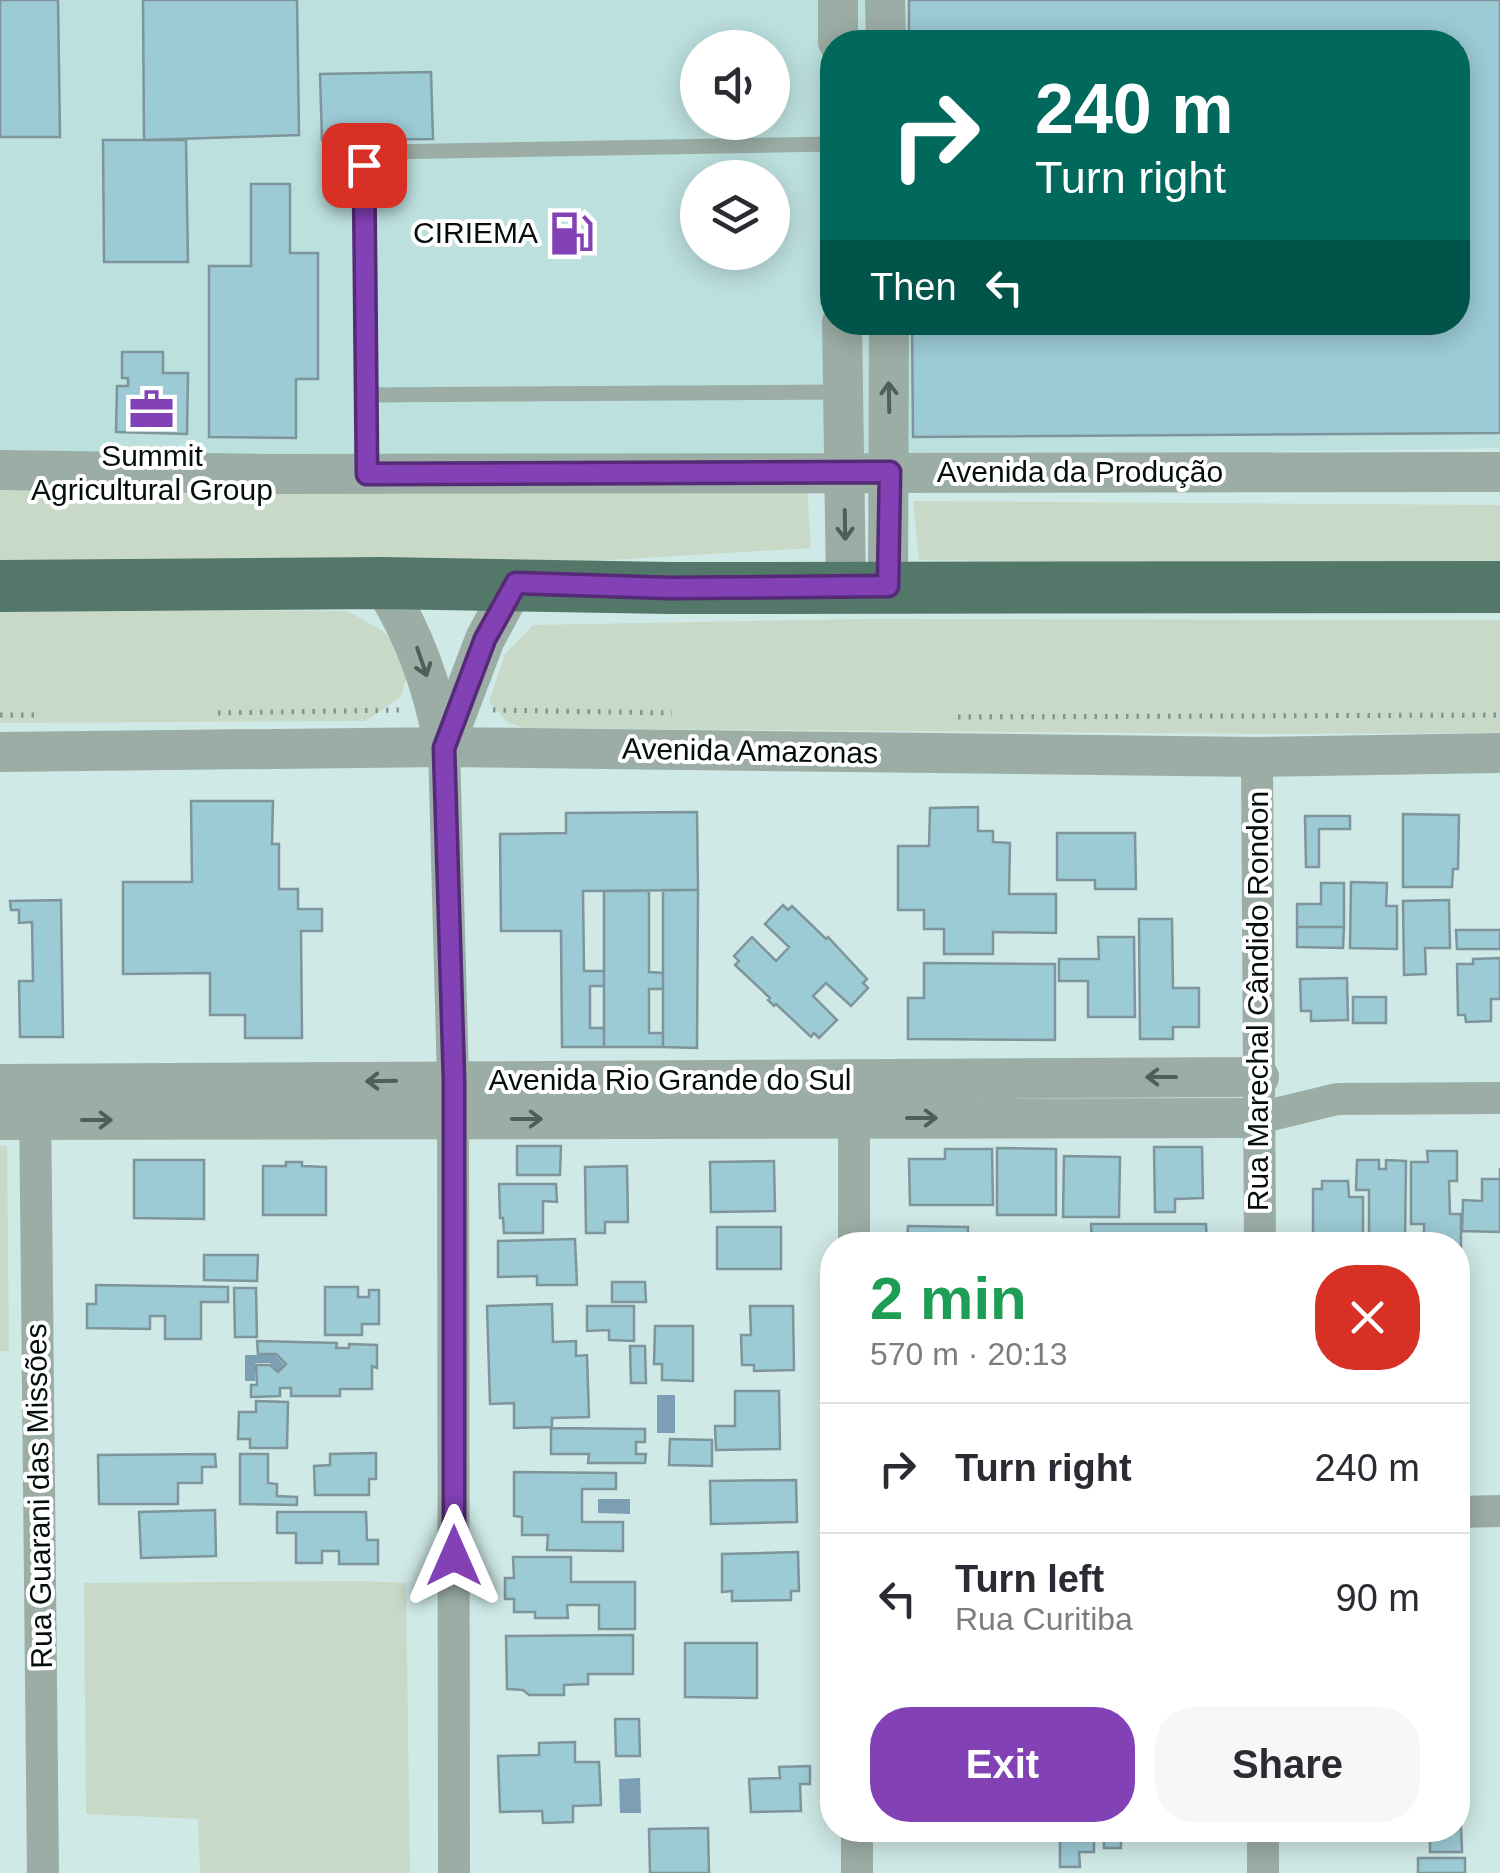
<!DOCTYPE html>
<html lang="en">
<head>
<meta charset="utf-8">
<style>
	body { margin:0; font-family:Arial,sans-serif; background:#f7f7f7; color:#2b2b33; height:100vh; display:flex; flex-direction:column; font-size:38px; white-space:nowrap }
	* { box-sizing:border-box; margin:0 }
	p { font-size:32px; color:#7c7c81 }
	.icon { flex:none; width:55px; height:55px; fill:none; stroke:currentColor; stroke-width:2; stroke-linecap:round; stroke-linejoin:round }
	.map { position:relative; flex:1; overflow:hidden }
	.side { position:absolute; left:820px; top:1232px; width:650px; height:610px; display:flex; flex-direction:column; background:#fff; border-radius:40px; box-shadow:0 5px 25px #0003 }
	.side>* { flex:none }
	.hud { position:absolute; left:820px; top:30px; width:650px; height:305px; border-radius:40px; box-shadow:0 5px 25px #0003; background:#00695c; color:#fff; overflow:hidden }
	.fabs { position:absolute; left:680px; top:30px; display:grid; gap:20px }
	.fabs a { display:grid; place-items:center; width:110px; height:110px; border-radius:50%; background:#fff; box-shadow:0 5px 25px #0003; font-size:50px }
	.pin { position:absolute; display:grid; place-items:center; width:85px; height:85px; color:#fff; margin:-42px; border-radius:20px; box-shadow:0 5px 15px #0006 }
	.me { position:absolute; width:110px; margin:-55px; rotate:0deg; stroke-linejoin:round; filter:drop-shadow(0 0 8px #0008) }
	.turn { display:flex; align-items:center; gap:35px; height:210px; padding:0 50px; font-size:45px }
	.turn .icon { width:130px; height:130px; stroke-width:2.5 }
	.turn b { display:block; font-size:70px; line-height:85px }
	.then { display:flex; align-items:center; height:95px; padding:0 50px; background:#0003; gap:20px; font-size:38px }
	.round { display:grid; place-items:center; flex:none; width:105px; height:105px; border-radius:40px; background:#f7f7f7 }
	.overview { display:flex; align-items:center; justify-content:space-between; height:170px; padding:0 50px }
	h1 { font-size:60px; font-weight:800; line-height:75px; color:#1e9e55 }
	.button { display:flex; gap:20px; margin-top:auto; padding:20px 50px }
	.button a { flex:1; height:115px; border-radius:40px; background:#8341b6; color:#fff; font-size:40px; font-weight:800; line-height:115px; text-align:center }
	.button a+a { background:#f7f7f7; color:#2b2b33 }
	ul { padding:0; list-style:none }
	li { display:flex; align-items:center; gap:30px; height:130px; padding:0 50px; border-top:2px solid #e1e1e2 }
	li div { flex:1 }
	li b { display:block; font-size:38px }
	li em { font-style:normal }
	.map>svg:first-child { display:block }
	.built { fill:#bce0de; fill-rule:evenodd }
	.green { fill:#c8dac7 }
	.water { fill:#7d9fb6 }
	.building { fill:#9ccad5; stroke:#7e959b; stroke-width:2.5 }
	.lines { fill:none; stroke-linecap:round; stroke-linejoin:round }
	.path { stroke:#819593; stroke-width:5; stroke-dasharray:2.5 8; stroke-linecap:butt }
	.service { stroke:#9bada5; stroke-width:15 }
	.minor { stroke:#9bada5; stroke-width:32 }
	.tertiary { stroke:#9bada5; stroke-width:40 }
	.trunk { stroke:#537769; stroke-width:52 }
	.oneway { stroke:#505e59 }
	.route-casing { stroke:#552a76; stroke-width:25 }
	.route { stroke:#8341b6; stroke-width:18 }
	.labels { text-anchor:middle; stroke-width:8; stroke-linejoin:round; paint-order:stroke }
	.poi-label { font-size:30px; fill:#050e0d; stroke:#fff; text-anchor:end }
	.street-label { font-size:30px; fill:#050e0d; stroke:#fff }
</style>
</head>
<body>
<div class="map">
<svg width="1500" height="1873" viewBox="0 0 1500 1873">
	<rect width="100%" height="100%" fill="#cfe9e7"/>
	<path class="built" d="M 0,0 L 1500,0 L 1500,448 L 825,459 L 274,454 L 0,457 ZM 832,42 L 1458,42 L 1458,322 L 832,322 ZM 698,48 L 772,48 L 772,122 L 698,122 ZM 698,178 L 772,178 L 772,252 L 698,252 Z"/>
	<path class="green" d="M 0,483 L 807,488 L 811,548 L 510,566 L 0,565 Z
		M 913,501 L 1500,505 L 1500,568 L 919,560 Z
		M 0,609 L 348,611 L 384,632 L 404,657 L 406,679 L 401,697 L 365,721 L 0,723 Z
		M 866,619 L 1500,620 L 1500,733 L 1274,734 L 525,728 L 508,723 L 489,702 L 505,654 L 533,625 Z
		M 0,1146 L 7,1146 L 9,1351 L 0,1351 Z
		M 363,1581 L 406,1583 L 410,1873 L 200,1873 L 198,1819 L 86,1814 L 84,1583 Z"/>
	<path class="water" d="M 245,1355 L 275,1355 L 284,1364 L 278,1371 L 270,1363 L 255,1363 L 255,1381 L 245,1381 Z
		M 657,1395 L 675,1395 L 675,1433 L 657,1433 Z
		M 598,1499 L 630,1499 L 630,1514 L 598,1513 Z
		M 640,1778 L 641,1813 L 620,1813 L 619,1779 Z"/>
	<path class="building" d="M 0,0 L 58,0 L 60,137 L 0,137 Z
		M 143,0 L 297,0 L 299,135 L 144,140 Z
		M 909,0 L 1500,0 L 1500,433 L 913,437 L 912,322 L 1458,322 L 1458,42 L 909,42 Z
		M 431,72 L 433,139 L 322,140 L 320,74 Z
		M 103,140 L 186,140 L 188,262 L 104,262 Z
		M 251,184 L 290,184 L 290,253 L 318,253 L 318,379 L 296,379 L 296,438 L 209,437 L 209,266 L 251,266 Z
		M 122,352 L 163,352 L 163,373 L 188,373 L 187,434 L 116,432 L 117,386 L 128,386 L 128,378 L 122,378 Z
		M 191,801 L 273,801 L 272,844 L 279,844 L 279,889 L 298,889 L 298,909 L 322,909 L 322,931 L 301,931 L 302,1038 L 245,1038 L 245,1015 L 210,1015 L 210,973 L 123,974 L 123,882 L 192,882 Z
		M 978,807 L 978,831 L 993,831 L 993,842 L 1010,843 L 1009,894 L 1056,894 L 1056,933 L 993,932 L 993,954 L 944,954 L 944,929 L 924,929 L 924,910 L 898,910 L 898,846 L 929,846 L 930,808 Z
		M 697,812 L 698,890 L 583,891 L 584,971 L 604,971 L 604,986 L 590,986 L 590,1028 L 604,1028 L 604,1047 L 562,1047 L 561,931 L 501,931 L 500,834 L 566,833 L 566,813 Z
		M 1403,814 L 1459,815 L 1458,869 L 1453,869 L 1452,887 L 1403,887 Z
		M 1305,816 L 1350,816 L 1350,829 L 1319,829 L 1319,867 L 1306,867 Z
		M 1057,833 L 1135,833 L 1136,889 L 1095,889 L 1095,880 L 1057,880 Z
		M 1351,882 L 1387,883 L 1386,906 L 1397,906 L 1397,949 L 1350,948 Z
		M 1321,883 L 1344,883 L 1344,927 L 1297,927 L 1297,904 L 1321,904 Z
		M 663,890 L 698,890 L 697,1048 L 663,1047 Z
		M 604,891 L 649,891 L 649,972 L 663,973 L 663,989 L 649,989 L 649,1033 L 663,1033 L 663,1047 L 604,1047 Z
		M 61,900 L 63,1037 L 20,1037 L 19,981 L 33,981 L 32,922 L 19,923 L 19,910 L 11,910 L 10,901 Z
		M 1449,900 L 1450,948 L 1425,948 L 1426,974 L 1404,975 L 1403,901 Z
		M 783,905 L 788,910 L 792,906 L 826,939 L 828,937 L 867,979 L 863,983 L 868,988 L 851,1006 L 826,983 L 813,996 L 837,1020 L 819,1038 L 814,1033 L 811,1037 L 776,1004 L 774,1006 L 768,1000 L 770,998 L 735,965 L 739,961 L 734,956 L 752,937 L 776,961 L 789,947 L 765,924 Z
		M 1139,919 L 1172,919 L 1173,988 L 1199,988 L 1199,1027 L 1173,1027 L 1173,1039 L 1140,1039 Z
		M 1297,927 L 1344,927 L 1343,948 L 1297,947 Z
		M 1456,930 L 1500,930 L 1500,949 L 1457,949 Z
		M 1098,937 L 1134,937 L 1135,1017 L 1088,1017 L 1088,981 L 1059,981 L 1059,959 L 1099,959 Z
		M 1500,958 L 1500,999 L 1491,999 L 1491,1021 L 1466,1022 L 1465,1015 L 1458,1015 L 1457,964 L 1473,964 L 1473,959 Z
		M 924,963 L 1055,964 L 1055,1040 L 908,1039 L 908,998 L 924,998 Z
		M 1347,978 L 1348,1020 L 1311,1021 L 1311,1011 L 1301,1011 L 1300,979 Z
		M 1353,997 L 1386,997 L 1386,1023 L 1353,1023 Z
		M 517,1146 L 561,1146 L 560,1175 L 517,1175 Z
		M 1154,1147 L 1202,1147 L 1203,1198 L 1175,1199 L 1175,1212 L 1155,1212 Z
		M 997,1148 L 1056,1149 L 1056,1215 L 997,1215 Z
		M 945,1149 L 992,1149 L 993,1205 L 910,1205 L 909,1159 L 945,1159 Z
		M 1427,1151 L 1457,1151 L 1457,1181 L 1449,1181 L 1450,1214 L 1461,1214 L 1461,1260 L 1458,1260 L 1458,1245 L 1424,1245 L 1424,1224 L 1411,1224 L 1411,1162 L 1428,1162 Z
		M 1064,1156 L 1120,1157 L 1119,1217 L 1063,1217 Z
		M 134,1160 L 204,1160 L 204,1219 L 134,1218 Z
		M 1357,1160 L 1379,1160 L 1379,1169 L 1386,1169 L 1386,1160 L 1406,1161 L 1405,1245 L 1369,1245 L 1369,1190 L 1356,1190 Z
		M 774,1161 L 775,1211 L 711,1212 L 710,1162 Z
		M 286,1162 L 302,1162 L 302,1166 L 326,1167 L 326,1215 L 263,1215 L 263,1166 L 286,1166 Z
		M 627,1166 L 628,1222 L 605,1222 L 605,1233 L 586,1233 L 585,1167 Z
		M 1500,1168 L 1500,1232 L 1462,1231 L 1463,1200 L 1482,1201 L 1482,1179 L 1500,1179 Z
		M 1322,1181 L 1348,1181 L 1349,1197 L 1363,1197 L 1363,1245 L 1313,1245 L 1313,1189 L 1322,1189 Z
		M 499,1184 L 556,1184 L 557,1202 L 543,1201 L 543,1233 L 504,1233 L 503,1218 L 500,1218 Z
		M 1091,1224 L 1206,1224 L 1207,1245 L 1092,1245 Z
		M 908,1226 L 968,1227 L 968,1245 L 897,1245 L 907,1243 Z
		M 717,1227 L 781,1227 L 781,1269 L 717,1269 Z
		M 575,1239 L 577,1285 L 537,1285 L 537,1276 L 498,1277 L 498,1241 Z
		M 204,1255 L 258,1255 L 257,1281 L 204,1280 Z
		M 612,1282 L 645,1282 L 646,1302 L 612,1302 Z
		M 96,1285 L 228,1287 L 228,1302 L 201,1302 L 201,1339 L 165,1339 L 165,1316 L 150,1316 L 150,1329 L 87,1328 L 87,1304 L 96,1304 Z
		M 325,1287 L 358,1287 L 358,1297 L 369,1297 L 369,1290 L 379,1290 L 379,1324 L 362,1324 L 362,1335 L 325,1335 Z
		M 234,1288 L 256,1288 L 257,1337 L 235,1337 Z
		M 552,1304 L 553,1342 L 576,1341 L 576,1356 L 587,1355 L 589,1417 L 552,1418 L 552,1427 L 514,1428 L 514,1403 L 490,1404 L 487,1306 Z
		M 587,1306 L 634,1306 L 634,1341 L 609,1340 L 609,1330 L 587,1331 Z
		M 750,1306 L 793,1306 L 794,1370 L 754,1371 L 754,1365 L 742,1365 L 741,1335 L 751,1335 Z
		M 655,1326 L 693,1326 L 693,1381 L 662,1380 L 662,1364 L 654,1364 Z
		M 257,1341 L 337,1343 L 336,1348 L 349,1348 L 349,1344 L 377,1345 L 377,1368 L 372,1366 L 372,1389 L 340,1389 L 340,1396 L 291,1396 L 291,1388 L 280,1388 L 280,1396 L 251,1397 L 251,1385 L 257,1385 L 256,1365 L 270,1365 L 278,1372 L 286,1364 L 276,1354 L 258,1354 Z
		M 630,1346 L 645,1346 L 646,1383 L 631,1383 Z
		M 735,1391 L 779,1391 L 780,1449 L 716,1450 L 715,1426 L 735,1426 Z
		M 256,1401 L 288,1402 L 287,1448 L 250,1448 L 250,1439 L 238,1439 L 239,1412 L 256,1412 Z
		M 551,1428 L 645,1429 L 645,1442 L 636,1442 L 636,1454 L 646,1454 L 645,1463 L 588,1463 L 589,1454 L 551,1454 Z
		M 670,1439 L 712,1440 L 712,1466 L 669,1465 Z
		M 376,1453 L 376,1479 L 369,1479 L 369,1495 L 315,1495 L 314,1466 L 330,1465 L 330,1454 Z
		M 215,1454 L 216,1467 L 202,1467 L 202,1483 L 178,1483 L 178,1504 L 99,1504 L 98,1455 Z
		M 240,1454 L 268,1454 L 268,1483 L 277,1484 L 277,1496 L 297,1497 L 297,1505 L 240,1504 Z
		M 514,1472 L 616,1473 L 616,1489 L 582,1489 L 582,1522 L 623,1522 L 623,1551 L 547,1550 L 548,1535 L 522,1535 L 522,1517 L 514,1516 Z
		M 796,1480 L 797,1522 L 711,1524 L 710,1481 Z
		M 215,1510 L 216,1556 L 141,1558 L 139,1512 Z
		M 277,1512 L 366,1512 L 367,1540 L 378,1540 L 378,1564 L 339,1564 L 339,1551 L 322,1551 L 322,1563 L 296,1563 L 296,1533 L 277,1533 Z
		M 798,1552 L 799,1591 L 791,1591 L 791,1600 L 732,1601 L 732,1591 L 722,1592 L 722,1554 Z
		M 513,1557 L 571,1557 L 571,1582 L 635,1582 L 635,1629 L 599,1629 L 599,1605 L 567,1605 L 568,1618 L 535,1618 L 535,1612 L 514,1612 L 514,1599 L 505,1599 L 505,1578 L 514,1578 Z
		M 633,1635 L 633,1674 L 588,1674 L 588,1684 L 564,1685 L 564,1695 L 529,1695 L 523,1690 L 507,1689 L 506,1636 Z
		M 685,1643 L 757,1643 L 757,1698 L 685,1697 Z
		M 615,1719 L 639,1719 L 640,1756 L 616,1756 Z
		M 575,1742 L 575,1762 L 599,1762 L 601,1805 L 573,1806 L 573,1822 L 543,1823 L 542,1811 L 500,1812 L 498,1756 L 539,1755 L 539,1743 Z
		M 810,1766 L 810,1784 L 800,1784 L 801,1811 L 751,1812 L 749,1779 L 780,1778 L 779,1767 Z
		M 1458,1825 L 1461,1825 L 1462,1852 L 1430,1852 L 1430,1830 L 1458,1830 Z
		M 708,1828 L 709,1873 L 650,1873 L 649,1829 Z
		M 1060,1830 L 1094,1830 L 1094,1852 L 1079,1852 L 1080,1867 L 1060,1867 Z
		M 1104,1830 L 1121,1830 L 1121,1848 L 1104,1848 Z
		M 1418,1858 L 1465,1858 L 1465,1873 L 1418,1873 Z"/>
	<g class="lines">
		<path class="path" d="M 493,710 L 672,713
			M 218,713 L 402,710
			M 0,715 L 37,715
			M 958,717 L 1500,715"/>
		<path class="service" d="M 832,144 L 384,152 L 364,165 L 365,395 L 840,392
			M 365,395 L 367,471"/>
		<path class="minor" d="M 444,747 L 453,1080 L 454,1873
			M 1257,757 L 1260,1245
			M 854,1095 L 854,1245
			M 35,1098 L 43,1873
			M 1259,1118 L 1337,1099 L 1500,1098
			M 1458,1512 L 1500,1511
			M 857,1830 L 857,1873
			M 1263,1830 L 1263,1873"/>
		<path class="tertiary" d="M 838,0 L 838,42
			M 885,0 L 886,42
			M 842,322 L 846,586
			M 0,470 L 272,474 L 1500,472
			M 382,583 C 415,635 433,687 444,747
			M 888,586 L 889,322
			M 444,747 L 485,639 L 515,583
			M 0,752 L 444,747 L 1257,757 L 1500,753
			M 0,1084 L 1259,1077
			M 0,1120 L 1259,1118"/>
		<path class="trunk" d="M 0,586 L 382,583 L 670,588 L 1500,587"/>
	</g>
	<defs><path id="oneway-shaft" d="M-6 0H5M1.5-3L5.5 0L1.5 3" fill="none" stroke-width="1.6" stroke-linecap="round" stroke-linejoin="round" transform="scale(2.5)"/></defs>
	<g class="oneway">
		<use href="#oneway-shaft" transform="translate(889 397) rotate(-91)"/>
		<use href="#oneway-shaft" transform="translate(845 525) rotate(89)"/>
		<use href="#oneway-shaft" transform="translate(422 662) rotate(71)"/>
		<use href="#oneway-shaft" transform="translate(1161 1077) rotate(180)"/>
		<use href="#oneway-shaft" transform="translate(381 1081) rotate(179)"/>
		<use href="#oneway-shaft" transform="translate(922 1118)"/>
		<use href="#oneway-shaft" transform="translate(527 1119)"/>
		<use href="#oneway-shaft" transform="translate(97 1120)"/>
	</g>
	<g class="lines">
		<defs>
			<path id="route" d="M 364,165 L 367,474 L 890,472 L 888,586 L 670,588 L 516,583 L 485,639 L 444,748 L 454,1080 L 454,1556"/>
		</defs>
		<use href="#route" class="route-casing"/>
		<use href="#route" class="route"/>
	</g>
	<defs>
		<symbol id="fuel-bare" viewBox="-9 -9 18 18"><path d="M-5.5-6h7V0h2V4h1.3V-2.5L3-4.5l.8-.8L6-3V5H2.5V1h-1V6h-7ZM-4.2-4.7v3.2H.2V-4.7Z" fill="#8341b6" stroke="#fff" stroke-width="2.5" paint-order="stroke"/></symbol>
		<symbol id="office-bare" viewBox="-9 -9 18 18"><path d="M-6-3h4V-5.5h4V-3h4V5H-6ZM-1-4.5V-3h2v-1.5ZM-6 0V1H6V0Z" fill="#8341b6" stroke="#fff" stroke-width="2.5" paint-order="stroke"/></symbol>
	</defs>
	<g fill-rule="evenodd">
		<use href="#fuel-bare" x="540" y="202" width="63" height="63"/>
		<use href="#office-bare" x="120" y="378" width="63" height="63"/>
	</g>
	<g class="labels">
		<g class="poi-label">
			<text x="538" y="243">CIRIEMA</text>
			<text x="152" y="466" text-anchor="middle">Summit<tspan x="152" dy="34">Agricultural Group</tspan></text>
		</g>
		<g class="street-label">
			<text x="1080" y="482">Avenida da Produção</text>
			<text transform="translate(750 751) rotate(1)" y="10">Avenida Amazonas</text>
			<text transform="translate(1258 1001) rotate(-90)" y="10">Rua Marechal Cândido Rondon</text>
			<text x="670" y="1090">Avenida Rio Grande do Sul</text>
			<text transform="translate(39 1496) rotate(-91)" y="10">Rua Guarani das Missões</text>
		</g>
	</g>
</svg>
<div class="fabs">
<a><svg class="icon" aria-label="sound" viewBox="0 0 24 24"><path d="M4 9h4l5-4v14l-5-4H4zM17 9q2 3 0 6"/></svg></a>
<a><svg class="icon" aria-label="layers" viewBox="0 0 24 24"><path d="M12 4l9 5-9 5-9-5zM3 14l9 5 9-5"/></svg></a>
</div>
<div class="pin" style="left:364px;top:165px;background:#d93025"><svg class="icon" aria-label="arrive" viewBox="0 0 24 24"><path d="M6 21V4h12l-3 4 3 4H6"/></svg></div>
<svg class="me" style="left:454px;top:1556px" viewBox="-20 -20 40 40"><path d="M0-17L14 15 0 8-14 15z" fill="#8341b6" stroke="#fff" stroke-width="4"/></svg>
<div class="hud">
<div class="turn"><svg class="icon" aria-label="right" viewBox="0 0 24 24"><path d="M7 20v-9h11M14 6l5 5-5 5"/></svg><div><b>240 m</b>Turn right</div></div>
<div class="then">Then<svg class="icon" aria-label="left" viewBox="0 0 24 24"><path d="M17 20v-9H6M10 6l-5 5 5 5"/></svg></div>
</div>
<section class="side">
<div class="overview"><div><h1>2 min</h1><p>570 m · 20:13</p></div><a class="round" style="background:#d93025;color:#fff"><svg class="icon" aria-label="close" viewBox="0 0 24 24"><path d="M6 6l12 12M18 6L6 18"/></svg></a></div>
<ul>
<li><svg class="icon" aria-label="right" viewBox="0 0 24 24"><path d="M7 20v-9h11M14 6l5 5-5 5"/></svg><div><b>Turn right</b></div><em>240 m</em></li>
<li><svg class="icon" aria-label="left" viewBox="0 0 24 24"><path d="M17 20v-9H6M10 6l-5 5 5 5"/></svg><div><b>Turn left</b><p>Rua Curitiba</p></div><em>90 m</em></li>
</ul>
<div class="button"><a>Exit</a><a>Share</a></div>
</section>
</div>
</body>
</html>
